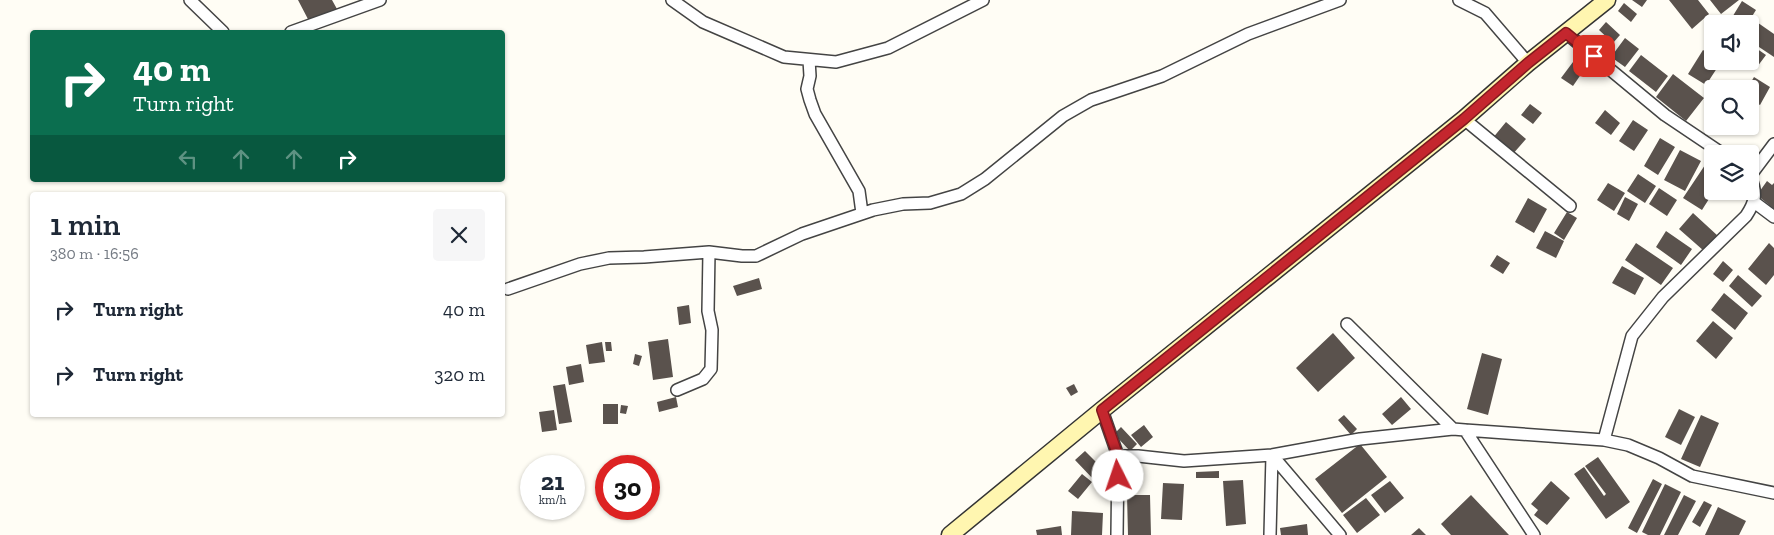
<!DOCTYPE html>
<html lang="en">
<head>
<meta charset="utf-8">
<style>
	body { margin:0; font-family:"Zilla Slab",serif; background:#f6f6f7; color:#1f2937; height:100vh; display:flex; flex-direction:column; font-size:19px; white-space:nowrap }
	* { box-sizing:border-box; margin:0 }
	p { font-size:16px; color:#747a83 }
	.icon { flex:none; width:28px; height:28px; fill:none; stroke:currentColor; stroke-width:2; stroke-linecap:round; stroke-linejoin:round }
	.map { position:relative; flex:1; overflow:hidden }
	.side { position:absolute; left:30px; top:192px; width:475px; height:225px; display:flex; flex-direction:column; background:#fff; border-radius:5px; box-shadow:0 1px 4px #0004 }
	.side>* { flex:none }
	.top-card { position:absolute; left:30px; top:30px; width:475px; height:152px; border-radius:5px; box-shadow:0 1px 4px #0004; background:#0b6e4f; color:#fff; overflow:hidden }
	.buttons { position:absolute; left:1704px; top:15px; display:grid; gap:10px }
	.buttons a { display:grid; place-items:center; width:55px; height:55px; border-radius:5px; background:#fff; box-shadow:0 1px 4px #0004; font-size:25px }
	.speed { position:absolute; left:520px; top:455px; display:flex; gap:10px; font-size:25px; font-weight:700; text-align:center }
	.speed>* { display:grid; place-content:center; width:65px; height:65px; border-radius:50%; background:#fff; box-shadow:0 1px 4px #0004; line-height:1 }
	.speed small { font-size:12px; font-weight:400 }
	.speed .limit { border:8px solid #d22; background:#fff; color:#111 }
	.pin { position:absolute; display:grid; place-items:center; width:42px; height:42px; color:#fff; margin:-21px; border-radius:10px; box-shadow:0 2px 8px #0006 }
	.me { position:absolute; width:55px; margin:-28px; rotate:356deg; stroke-linejoin:round; filter:drop-shadow(0 0 4px #0008) }
	.turn { display:flex; align-items:center; gap:18px; height:105px; padding:0 20px; font-size:22px }
	.turn .icon { width:65px; height:65px; stroke-width:2.5 }
	.turn b { display:block; font-size:35px; line-height:42px }
	.lanes { display:flex; align-items:center; height:48px; padding:0 20px; background:#0003; justify-content:center; gap:25px; direction:ltr }
	.lanes .off { opacity:.35 }
	.round { display:grid; place-items:center; flex:none; width:52px; height:52px; border-radius:5px; background:#f6f6f7 }
	.head { display:flex; align-items:center; justify-content:space-between; height:85px; padding:0 20px }
	h1 { font-size:30px; font-weight:600; line-height:38px }
	ul { padding:0; list-style:none }
	li { display:flex; align-items:center; gap:15px; height:65px; padding:0 20px }
	li div { flex:1 }
	li b { display:block; font-size:19px }
	li em { font-style:normal }
	.map>svg:first-child { display:block }
	.building { fill:#5a524d }
	.lines { fill:none; stroke-linecap:round; stroke-linejoin:round }
	.street-casing { stroke:#444; stroke-width:14 }
	.secondary-casing { stroke:#333; stroke-width:19 }
	.street { stroke:#fff; stroke-width:11 }
	.secondary { stroke:#fff6b0; stroke-width:16 }
	.route-casing { stroke:#7f191e; stroke-width:12 }
	.route { stroke:#c4262e; stroke-width:9 }
</style>
</head>
<body>
<div class="map">
<svg width="1774" height="535" viewBox="0 0 1774 535">
	<rect width="100%" height="100%" fill="#fffdf5"/>
	<path class="building" d="M 298,0 L 332,0 L 337,9 L 310,23 Z
		M 1632,0 L 1647,0 L 1642,7 Z
		M 1669,0 L 1698,0 L 1709,14 L 1692,29 Z
		M 1710,0 L 1739,0 L 1721,14 Z
		M 1742,1 L 1756,10 L 1751,18 L 1774,34 L 1774,57 L 1750,41 L 1750,24 L 1728,24 Z
		M 1624,3 L 1637,14 L 1631,22 L 1618,11 Z
		M 1606,22 L 1620,35 L 1613,43 L 1599,30 Z
		M 1600,36 L 1610,47 L 1601,54 L 1591,44 Z
		M 1625,38 L 1639,49 L 1625,67 L 1611,57 Z
		M 1750,44 L 1766,55 L 1757,67 L 1750,62 L 1744,70 L 1731,61 L 1750,61 Z
		M 1703,50 L 1712,56 L 1712,61 L 1721,62 L 1706,85 L 1688,74 Z
		M 1641,55 L 1668,76 L 1656,92 L 1629,71 Z
		M 1573,62 L 1584,70 L 1573,86 L 1561,78 Z
		M 1673,74 L 1704,98 L 1686,121 L 1656,97 Z
		M 1754,77 L 1770,87 L 1760,105 L 1750,99 L 1750,89 L 1747,89 Z
		M 1530,104 L 1542,113 L 1533,124 L 1521,115 Z
		M 1605,110 L 1620,123 L 1611,135 L 1595,123 Z
		M 1633,120 L 1648,130 L 1634,151 L 1619,141 Z
		M 1506,122 L 1526,139 L 1512,155 L 1492,139 Z
		M 1660,138 L 1675,147 L 1658,175 L 1644,166 Z
		M 1680,150 L 1701,161 L 1685,191 L 1664,180 Z
		M 1707,162 L 1712,166 L 1712,191 L 1714,191 L 1702,210 L 1683,198 Z
		M 1638,174 L 1656,186 L 1645,203 L 1627,191 Z
		M 1767,181 L 1772,185 L 1774,183 L 1774,209 L 1757,195 Z
		M 1608,183 L 1625,193 L 1614,211 L 1597,200 Z
		M 1659,188 L 1677,200 L 1667,216 L 1649,204 Z
		M 1625,197 L 1638,204 L 1629,221 L 1617,214 Z
		M 1528,198 L 1547,209 L 1534,233 L 1515,222 Z
		M 1567,212 L 1577,218 L 1564,240 L 1554,233 Z
		M 1693,213 L 1718,236 L 1704,251 L 1679,229 Z
		M 1545,231 L 1564,241 L 1556,258 L 1536,248 Z
		M 1666,231 L 1692,249 L 1681,265 L 1656,247 Z
		M 1636,243 L 1673,268 L 1661,285 L 1625,260 Z
		M 1769,243 L 1774,248 L 1774,275 L 1766,285 L 1748,269 Z
		M 1497,255 L 1510,263 L 1503,274 L 1490,266 Z
		M 1723,261 L 1733,270 L 1723,282 L 1713,274 Z
		M 1622,266 L 1644,278 L 1635,295 L 1612,283 Z
		M 1738,275 L 1762,296 L 1752,307 L 1729,286 Z
		M 759,278 L 762,289 L 737,296 L 733,286 Z
		M 1724,293 L 1748,313 L 1735,330 L 1711,310 Z
		M 689,305 L 691,323 L 679,325 L 677,307 Z
		M 1713,321 L 1733,338 L 1716,359 L 1696,341 Z
		M 1333,333 L 1355,358 L 1318,392 L 1296,368 Z
		M 668,339 L 673,377 L 653,380 L 648,342 Z
		M 602,342 L 605,362 L 589,364 L 586,345 Z
		M 605,342 L 611,342 L 612,351 L 606,351 Z
		M 1482,353 L 1502,359 L 1488,415 L 1467,409 Z
		M 635,354 L 642,356 L 639,366 L 633,364 Z
		M 581,364 L 584,382 L 569,385 L 566,367 Z
		M 565,384 L 572,422 L 559,424 L 553,386 Z
		M 1074,384 L 1078,392 L 1071,396 L 1066,388 Z
		M 676,397 L 678,407 L 659,412 L 657,402 Z
		M 1401,397 L 1411,409 L 1392,425 L 1382,414 Z
		M 603,404 L 618,404 L 618,424 L 603,424 Z
		M 621,405 L 628,406 L 626,414 L 620,413 Z
		M 1679,409 L 1695,417 L 1681,445 L 1665,437 Z
		M 554,410 L 557,430 L 542,432 L 539,412 Z
		M 1344,415 L 1357,429 L 1351,435 L 1338,420 Z
		M 1701,415 L 1719,423 L 1700,467 L 1681,459 Z
		M 1144,425 L 1153,437 L 1141,447 L 1131,435 Z
		M 1121,427 L 1137,444 L 1130,451 L 1114,434 Z
		M 1360,444 L 1387,477 L 1342,513 L 1315,479 Z
		M 1085,451 L 1105,471 L 1095,481 L 1075,460 Z
		M 1598,457 L 1630,502 L 1606,519 L 1574,474 L 1584,467 L 1604,496 L 1606,494 L 1585,466 Z
		M 1219,471 L 1219,478 L 1196,478 L 1196,472 Z
		M 1082,474 L 1092,482 L 1078,499 L 1068,491 Z
		M 1653,479 L 1662,484 L 1637,533 L 1628,528 Z
		M 1243,480 L 1246,524 L 1226,526 L 1223,481 Z
		M 1390,481 L 1404,498 L 1385,513 L 1371,495 Z
		M 1551,481 L 1570,498 L 1547,525 L 1534,515 L 1538,510 L 1531,504 Z
		M 1163,483 L 1184,484 L 1182,520 L 1161,519 Z
		M 1665,484 L 1681,492 L 1660,535 L 1648,535 L 1642,532 Z
		M 1127,495 L 1150,495 L 1151,535 L 1128,535 Z
		M 1471,495 L 1509,535 L 1451,535 L 1441,524 Z
		M 1684,495 L 1696,501 L 1678,535 L 1664,535 Z
		M 1366,498 L 1380,515 L 1357,533 L 1343,515 Z
		M 1704,501 L 1712,505 L 1700,527 L 1692,522 Z
		M 1718,507 L 1746,521 L 1739,535 L 1705,535 Z
		M 1072,511 L 1103,513 L 1102,535 L 1071,535 Z
		M 1307,524 L 1308,535 L 1281,535 L 1280,528 Z
		M 1061,526 L 1062,535 L 1037,535 L 1036,530 Z
		M 1419,528 L 1426,535 L 1411,535 Z"/>
	<g class="lines">
		<defs>
			<path id="street" d="M 190,0 L 223,32
				M 672,0 L 703,22 L 784,57 L 836,62 L 888,48 L 983,0
				M 1459,0 L 1485,13 L 1528,63
				M 291,32 L 380,0
				M 1566,33 L 1665,115 L 1723,154
				M 809,60 L 810,76 L 807,89 L 810,100 L 815,114 L 859,191 L 862,213
				M 1464,119 L 1570,206
				M 1750,176 L 1774,144
				M 1754,202 L 1774,217
				M 508,289 L 580,264 L 609,258 L 644,257 L 709,252 L 742,256 L 756,256 L 802,234 L 873,210 L 903,204 L 930,203 L 961,194 L 985,179 L 1063,116 L 1091,100 L 1162,76 L 1248,34 L 1340,0
				M 1347,324 L 1453,429
				M 677,390 L 703,379 L 711,369 L 712,330 L 708,311 L 709,252
				M 1102,410 L 1118,456 L 1117,535
				M 1465,430 L 1534,535
				M 1604,440 L 1632,336 L 1663,297 L 1746,216 C 1756,201 1757,193 1750,176
				M 1272,455 L 1340,535
				M 1118,456 L 1138,456 L 1184,461 L 1272,455 L 1360,439 L 1453,429 L 1465,430 L 1604,440 L 1628,445 L 1659,458 L 1692,476 L 1774,493
				M 1270,535 L 1272,455"/>
			<path id="secondary" d="M 950,535 L 1102,410 L 1464,119 L 1528,63 L 1607,0"/>
		</defs>
		<use href="#street" class="street-casing"/>
		<use href="#secondary" class="secondary-casing"/>
		<use href="#street" class="street"/>
		<use href="#secondary" class="secondary"/>
	</g>
	<g class="lines">
		<defs>
			<path id="route" d="M 1118,476 L 1118,456 L 1102,410 L 1464,119 L 1528,63 L 1566,33 L 1594,56"/>
		</defs>
		<use href="#route" class="route-casing"/>
		<use href="#route" class="route"/>
	</g>
</svg>
<div class="buttons">
<a><svg class="icon" aria-label="sound" viewBox="0 0 24 24"><path d="M4 9h4l5-4v14l-5-4H4zM17 9q2 3 0 6"/></svg></a>
<a><svg class="icon" aria-label="search" viewBox="0 0 24 24"><circle cx="10" cy="10" r="6"/><path d="M15 15l6 6"/></svg></a>
<a><svg class="icon" aria-label="layers" viewBox="0 0 24 24"><path d="M12 4l9 5-9 5-9-5zM3 14l9 5 9-5"/></svg></a>
</div>
<div class="speed"><div>21<small>km/h</small></div><div class="limit">30</div></div>
<div class="pin" style="left:1594px;top:56px;background:#d93025"><svg class="icon" aria-label="arrive" viewBox="0 0 24 24"><path d="M6 21V4h12l-3 4 3 4H6"/></svg></div>
<svg class="me" style="left:1118px;top:476px" viewBox="-20 -20 40 40"><circle r="19" fill="#fff"/><path d="M0-13L10 11 0 6-10 11z" fill="#c4262e"/></svg>
<div class="top-card">
<div class="turn"><svg class="icon" aria-label="right" viewBox="0 0 24 24"><path d="M7 20v-9h11M14 6l5 5-5 5"/></svg><div><b>40 m</b>Turn right</div></div>
<div class="lanes"><svg class="icon off" aria-label="left" viewBox="0 0 24 24"><path d="M17 20v-9H6M10 6l-5 5 5 5"/></svg><svg class="icon off" aria-label="ahead" viewBox="0 0 24 24"><path d="M12 20V5M6 11l6-6 6 6"/></svg><svg class="icon off" aria-label="ahead" viewBox="0 0 24 24"><path d="M12 20V5M6 11l6-6 6 6"/></svg><svg class="icon" aria-label="right" viewBox="0 0 24 24"><path d="M7 20v-9h11M14 6l5 5-5 5"/></svg></div>
</div>
<section class="side">
<div class="head"><div><h1>1 min</h1><p>380 m · 16:56</p></div><a class="round"><svg class="icon" aria-label="close" viewBox="0 0 24 24"><path d="M6 6l12 12M18 6L6 18"/></svg></a></div>
<ul>
<li><svg class="icon" aria-label="right" viewBox="0 0 24 24"><path d="M7 20v-9h11M14 6l5 5-5 5"/></svg><div><b>Turn right</b></div><em>40 m</em></li>
<li><svg class="icon" aria-label="right" viewBox="0 0 24 24"><path d="M7 20v-9h11M14 6l5 5-5 5"/></svg><div><b>Turn right</b></div><em>320 m</em></li>
</ul>
</section>
</div>
</body>
</html>
